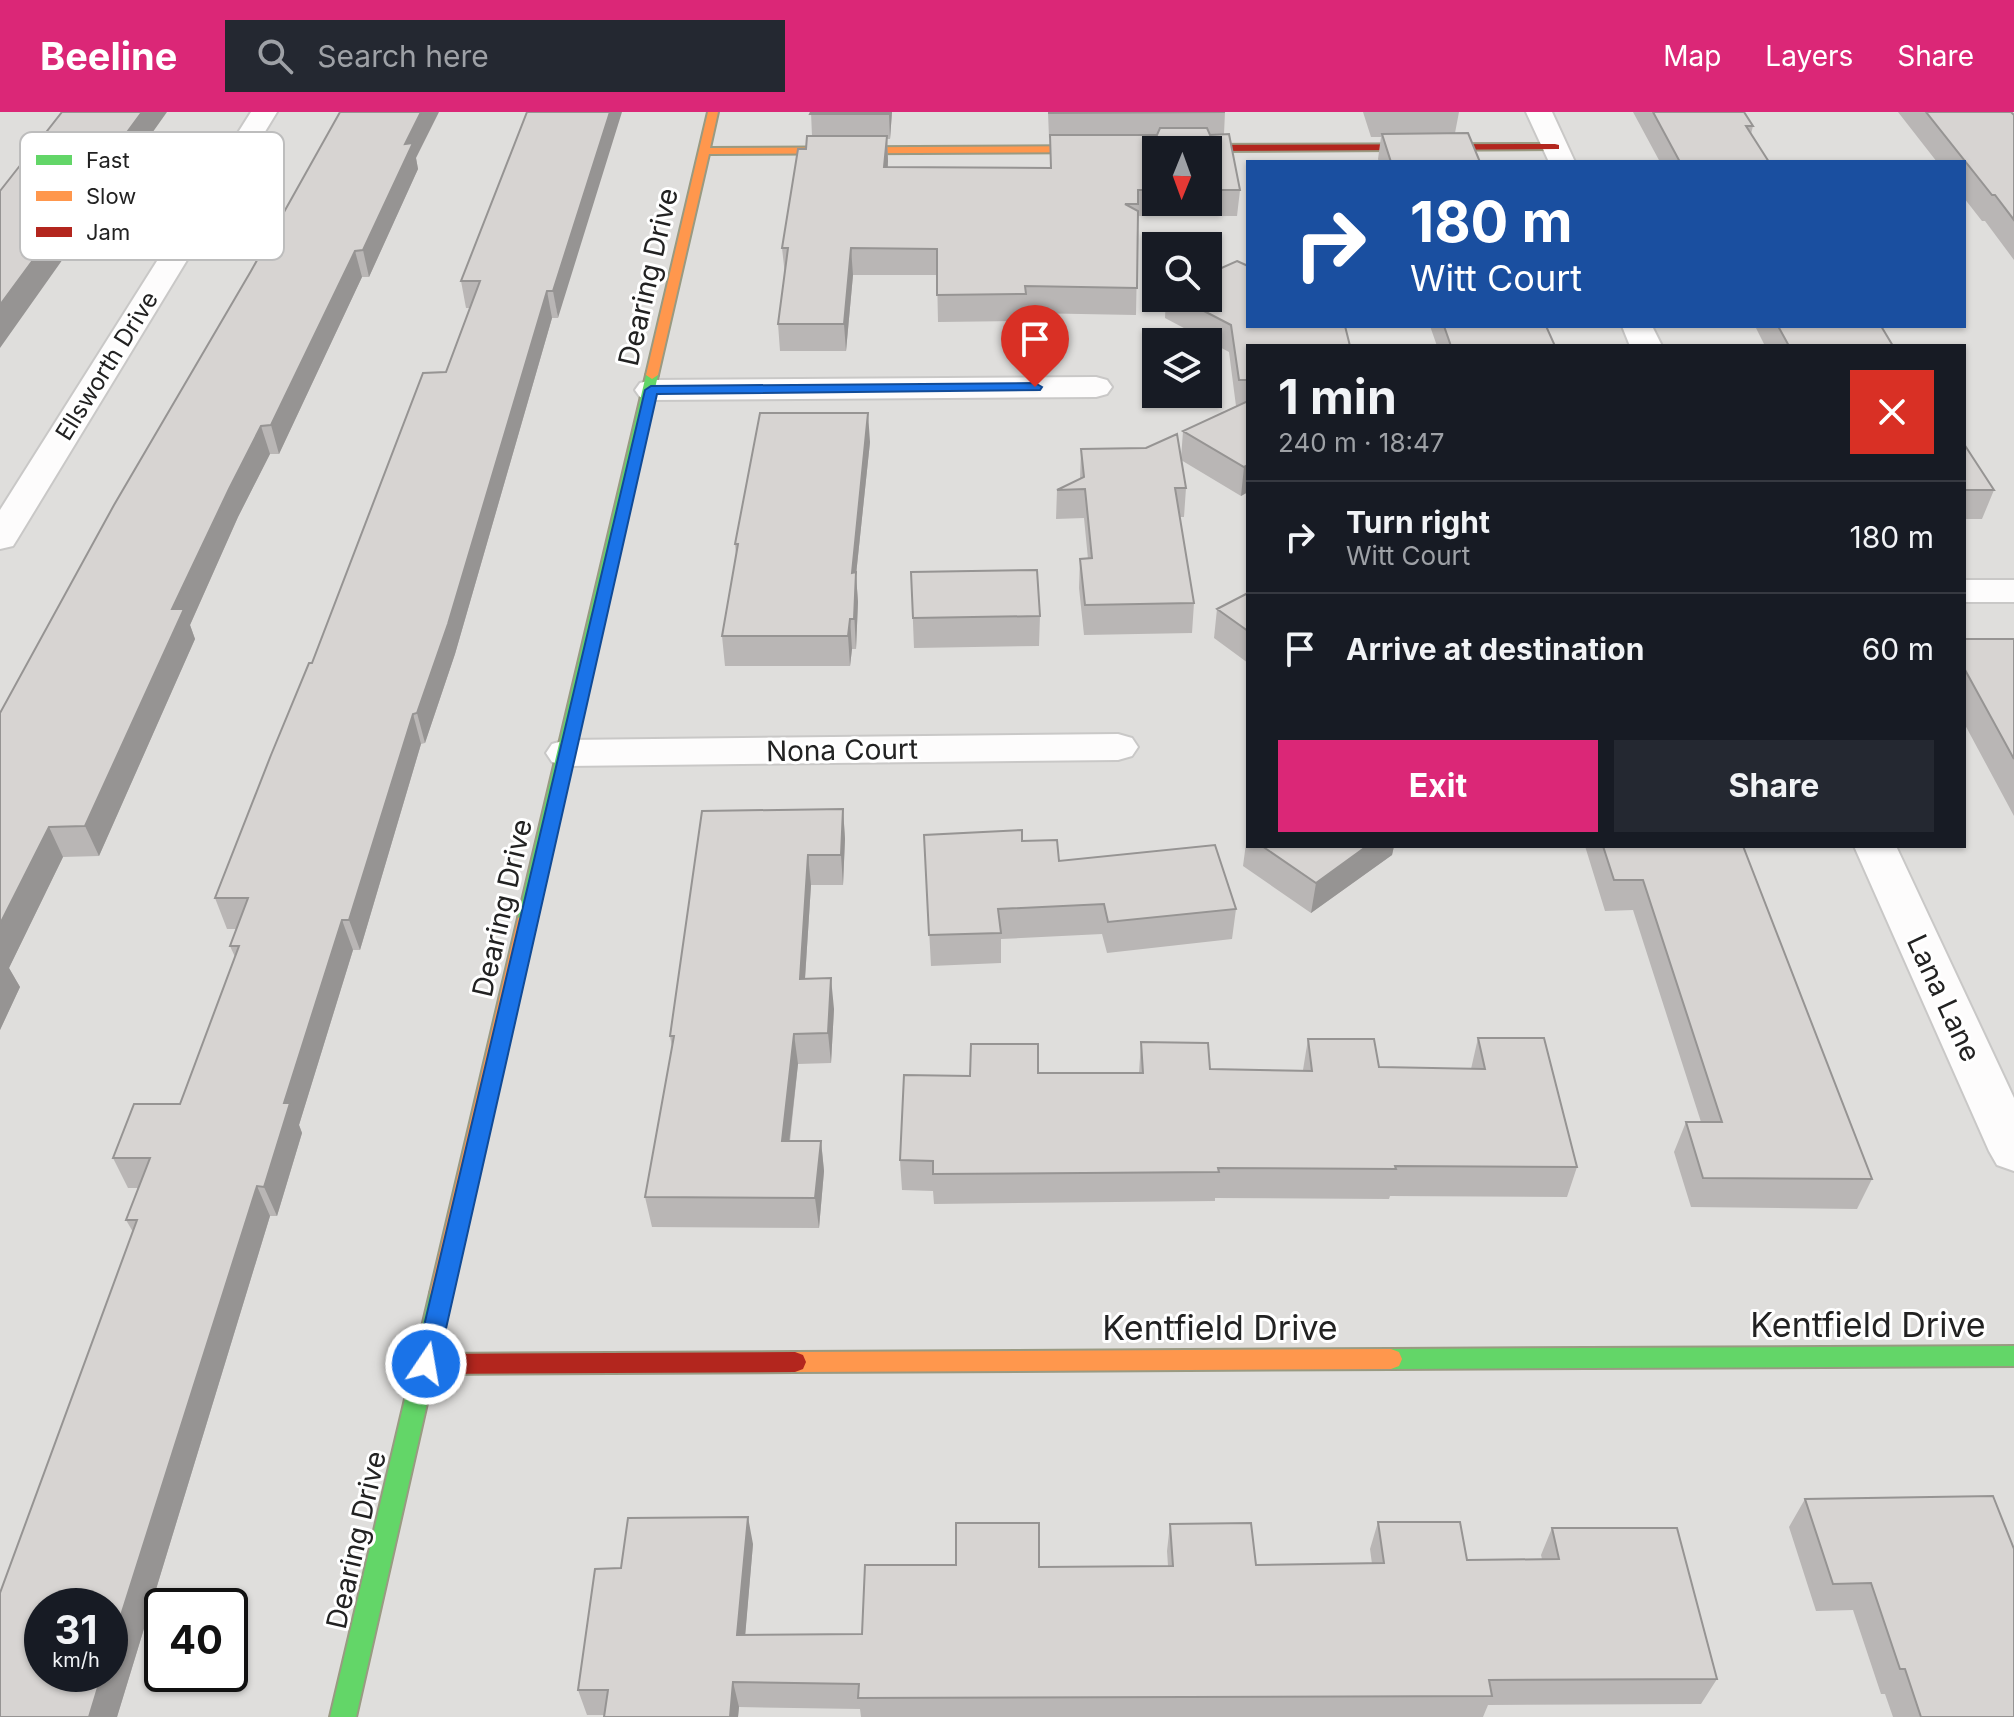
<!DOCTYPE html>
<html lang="en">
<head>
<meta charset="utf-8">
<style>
	body { margin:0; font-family:Inter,sans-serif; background:#242831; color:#f1f3f6; height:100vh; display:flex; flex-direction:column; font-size:30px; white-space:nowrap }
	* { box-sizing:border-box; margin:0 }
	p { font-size:26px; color:#9ea1a6 }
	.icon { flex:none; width:44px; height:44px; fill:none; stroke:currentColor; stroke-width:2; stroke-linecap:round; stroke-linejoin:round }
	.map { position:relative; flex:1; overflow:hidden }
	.panel { position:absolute; left:1246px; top:232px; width:720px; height:504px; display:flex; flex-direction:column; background:#171b24; border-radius:0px; box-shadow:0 2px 6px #0004 }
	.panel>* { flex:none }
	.top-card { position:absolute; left:1246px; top:48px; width:720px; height:168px; border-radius:0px; box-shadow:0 2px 6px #0004; background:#1a4fa0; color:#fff; overflow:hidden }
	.needle { width:52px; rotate:181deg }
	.tools { position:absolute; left:1142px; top:24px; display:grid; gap:16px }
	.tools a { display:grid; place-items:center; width:80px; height:80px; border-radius:0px; background:#171b24; box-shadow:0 2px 6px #0004; font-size:40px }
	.speed { position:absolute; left:24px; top:1476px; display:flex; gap:16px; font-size:40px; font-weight:700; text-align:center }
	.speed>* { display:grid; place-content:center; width:104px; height:104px; border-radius:50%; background:#171b24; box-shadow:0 2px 6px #0004; line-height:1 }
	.speed small { font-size:20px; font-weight:400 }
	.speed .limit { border:4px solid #111; border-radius:12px; background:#fff; color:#111 }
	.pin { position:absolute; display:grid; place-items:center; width:68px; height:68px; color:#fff; margin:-82px -34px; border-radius:50% 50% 50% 0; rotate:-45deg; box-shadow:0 0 8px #0007 }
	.pin .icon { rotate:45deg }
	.me { position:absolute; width:88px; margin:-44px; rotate:12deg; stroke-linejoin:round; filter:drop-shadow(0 0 6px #0008) }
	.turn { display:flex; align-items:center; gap:28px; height:168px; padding:0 32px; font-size:36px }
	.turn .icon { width:104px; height:104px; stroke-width:2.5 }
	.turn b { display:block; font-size:56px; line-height:68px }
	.round { display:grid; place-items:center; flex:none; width:84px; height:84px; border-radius:0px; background:#242831 }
	.head { display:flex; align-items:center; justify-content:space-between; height:136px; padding:0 32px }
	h1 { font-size:48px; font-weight:700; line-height:60px }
	.cta { display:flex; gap:16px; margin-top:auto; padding:16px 32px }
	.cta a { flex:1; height:92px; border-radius:0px; background:#db2777; color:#fff; font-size:32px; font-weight:700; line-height:92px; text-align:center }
	.cta a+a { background:#242831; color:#f1f3f6 }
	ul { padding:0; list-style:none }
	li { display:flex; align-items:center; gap:24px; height:112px; padding:0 32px; border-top:2px solid #363941 }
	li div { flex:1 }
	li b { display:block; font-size:30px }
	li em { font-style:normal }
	header { display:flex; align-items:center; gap:48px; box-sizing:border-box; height:112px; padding:0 40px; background:#db2777; color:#fff }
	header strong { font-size:38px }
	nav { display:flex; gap:44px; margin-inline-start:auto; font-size:28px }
	.search { width:560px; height:72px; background:#242831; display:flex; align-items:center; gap:20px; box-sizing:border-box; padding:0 28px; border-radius:0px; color:#9ea1a6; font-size:30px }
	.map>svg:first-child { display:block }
	.residential { fill:#dfdedc; fill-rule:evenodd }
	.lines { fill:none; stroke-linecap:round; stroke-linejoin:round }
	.street-casing { stroke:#c9c8c7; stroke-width:4 }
	.fast-casing { stroke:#999a82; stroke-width:4 }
	.slow-casing { stroke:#999a82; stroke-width:4 }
	.jam-casing { stroke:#999a82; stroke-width:4 }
	.street { fill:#fdfcfc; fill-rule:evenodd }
	.fast { fill:#63d668; fill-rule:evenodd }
	.slow { fill:#ff974d; fill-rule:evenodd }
	.jam { fill:#b3261e; fill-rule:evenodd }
	.wall { fill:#b9b6b5; fill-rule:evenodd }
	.shaded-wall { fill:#969493 }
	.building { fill:#d7d4d2; stroke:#969493; stroke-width:2 }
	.route { fill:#1a73e8; stroke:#114b97; stroke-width:2 }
	.labels { text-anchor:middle; stroke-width:6; stroke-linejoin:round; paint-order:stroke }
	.far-street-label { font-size:24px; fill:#222; stroke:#fff }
	.street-label { font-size:28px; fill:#222; stroke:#fff }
	.near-street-label { font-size:34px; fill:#222; stroke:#fff }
	.key { fill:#fff; stroke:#bdbdbd; stroke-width:2 }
	.key-label { font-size:22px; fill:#222 }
</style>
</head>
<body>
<header>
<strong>Beeline</strong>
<div class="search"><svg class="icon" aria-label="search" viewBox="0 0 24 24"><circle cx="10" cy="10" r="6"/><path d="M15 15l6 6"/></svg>Search here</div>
<nav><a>Map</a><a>Layers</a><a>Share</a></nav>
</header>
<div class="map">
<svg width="2014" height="1605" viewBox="0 0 2014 1605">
	<rect width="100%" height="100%" fill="#f0eeeb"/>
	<path class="residential" d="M 0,0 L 2014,0 L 2014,1605 L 0,1605 ZM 1156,38 L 1208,38 L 1208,90 L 1156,90 ZM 1248,50 L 1964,50 L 1964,214 L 1248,214 ZM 1156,134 L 1208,134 L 1208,186 L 1156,186 ZM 1156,230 L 1208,230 L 1208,282 L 1156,282 ZM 1248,234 L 1964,234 L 1964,734 L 1248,734 ZM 42,1494 L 110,1494 L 110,1562 L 42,1562 ZM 162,1494 L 230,1494 L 230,1562 L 162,1562 Z"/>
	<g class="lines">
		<defs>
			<path id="street" d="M 251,0 L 277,0 L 18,426 L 13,434 L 0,437 L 0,398 Z
				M 1526,0 L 1552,0 L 1575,50 L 1549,50 Z
				M 1622,214 L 1652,214 L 1662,234 L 1630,234 Z
				M 1096,265 L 1107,268 L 1112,275 L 1107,282 L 1096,285 L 651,288 L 640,285 L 635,278 L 640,271 L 651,268 Z
				M 1964,468 L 2014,468 L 2014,490 L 1964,490 Z
				M 1118,622 L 1132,626 L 1138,635 L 1132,644 L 1118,648 L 566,654 L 552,650 L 546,641 L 552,632 L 566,628 Z
				M 1854,734 L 1896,734 L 2014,986 L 2014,1059 L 1997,1053 L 1989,1039 Z"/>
			<path id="fast" d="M 652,259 L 658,263 L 536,806 L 527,812 L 518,806 L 646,263 Z
				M 441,1172 L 449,1175 L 452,1181 L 356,1605 L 330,1605 L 430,1181 L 433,1175 Z
				M 2014,1234 L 2014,1254 L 1391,1257 L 1383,1254 L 1380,1247 L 1383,1240 L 1391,1237 Z"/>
			<path id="slow" d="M 708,0 L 718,0 L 710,36 L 1109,34 L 1114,37 L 1109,40 L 709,42 L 658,263 L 652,267 L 646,263 Z
				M 527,800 L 536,806 L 452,1181 L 449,1187 L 441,1190 L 433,1187 L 430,1181 L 518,806 Z
				M 1391,1237 L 1399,1240 L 1402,1247 L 1399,1254 L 1391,1257 L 795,1260 L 787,1257 L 784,1250 L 787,1243 L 795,1240 Z"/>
			<path id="jam" d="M 1555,32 L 1559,33 L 1559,37 L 1208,39 L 1169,36 L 1174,33 Z
				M 795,1240 L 803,1243 L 806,1250 L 803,1257 L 795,1260 L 426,1262 L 418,1259 L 415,1252 L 418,1245 L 426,1242 Z"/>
		</defs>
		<use href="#street" class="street-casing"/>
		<use href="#fast" class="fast-casing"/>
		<use href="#slow" class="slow-casing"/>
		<use href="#jam" class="jam-casing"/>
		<use href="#street" class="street"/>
		<use href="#fast" class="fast"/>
		<use href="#slow" class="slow"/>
		<use href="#jam" class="jam"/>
	</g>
	<path class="wall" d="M 527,0 L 558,206 L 552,206 L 455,542 L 425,631 L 421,632 L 360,838 L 353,838 L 299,1013 L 302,1021 L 277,1104 L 270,1104 L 117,1605 L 0,1605 L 133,1120 L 126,1108 L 138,1076 L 128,1076 L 113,1046 L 180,992 L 235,845 L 230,834 L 236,817 L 227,817 L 215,786 L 312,551 L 446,260 L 470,196 L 466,196 L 461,169 Z
		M 811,0 L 892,0 L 890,27 L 887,27 L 888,55 L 1050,56 L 1050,26 L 1049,26 L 1048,0 L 1225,0 L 1224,22 L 1240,78 L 1237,104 L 1138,104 L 1136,203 L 1026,201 L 1025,209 L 938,210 L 937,163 L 853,163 L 846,239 L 780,239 L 778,212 L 785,163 L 782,136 L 806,37 L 812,24 ZM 1156,38 L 1208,38 L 1208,90 L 1156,90 Z
		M 1363,0 L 1459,0 L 1455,21 L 1480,50 L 1379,50 L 1378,47 L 1381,25 L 1371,25 Z
		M 1633,0 L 1744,0 L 1753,14 L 1751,22 L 1769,50 L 1660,50 Z
		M 1898,0 L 2011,0 L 2014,3 L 2014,148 L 1985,109 L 1982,109 L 1964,86 L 1964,50 L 1937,50 Z
		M 416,46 L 418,57 L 369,165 L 362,165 L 279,342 L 270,342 L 238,405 L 190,513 L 195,527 L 99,744 L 63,745 L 9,856 L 20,875 L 0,918 L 0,601 Z
		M 1166,186 L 1208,186 L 1248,234 L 1248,380 L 1241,384 L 1181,348 L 1186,376 L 1184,405 L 1180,405 L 1194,491 L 1192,521 L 1084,523 L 1079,476 L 1080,447 L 1088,447 L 1084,406 L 1056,407 L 1057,378 L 1080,367 L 1081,337 L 1181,347 L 1183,319 L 1236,294 L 1229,240 L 1165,206 Z
		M 1430,214 L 1546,214 L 1555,234 L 1437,234 Z
		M 1755,214 L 1881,214 L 1893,234 L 1765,234 Z
		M 870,330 L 856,463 L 858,490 L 856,537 L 852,537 L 850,554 L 725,554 L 722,524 L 736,442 L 735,432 Z
		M 1964,332 L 1994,378 L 1982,407 L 1964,407 Z
		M 911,460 L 1040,504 L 1039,534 L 914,536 Z
		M 1248,481 L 1248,551 L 1214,526 L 1217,497 Z
		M 1964,527 L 2014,527 L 2014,704 L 1964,611 Z
		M 843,697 L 845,727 L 843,773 L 811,773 L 805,867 L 834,897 L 831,951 L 798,952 L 790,1029 L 821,1029 L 824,1059 L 819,1116 L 652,1115 L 645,1085 L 672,935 L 670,924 Z
		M 924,723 L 1022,729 L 1059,749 L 1236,797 L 1232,827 L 1107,841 L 1102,822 L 1001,827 L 1001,851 L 931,854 Z
		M 1248,723 L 1248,734 L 1394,734 L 1392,743 L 1311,801 L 1243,754 L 1247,724 Z
		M 1585,734 L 1743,734 L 1872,1067 L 1857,1097 L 1691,1095 L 1674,1040 L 1686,1010 L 1701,1010 L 1633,798 L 1605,799 Z
		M 1478,926 L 1577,1055 L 1567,1085 L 1390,1084 L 1389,1087 L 1215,1086 L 1215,1089 L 934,1092 L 933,1079 L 902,1078 L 900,1048 L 970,964 L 1038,961 L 1139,961 L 1141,930 L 1210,957 L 1303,958 L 1308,927 L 1379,955 L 1471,957 Z
		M 1805,1387 L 2014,1605 L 1893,1605 L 1885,1582 L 1881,1582 L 1853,1498 L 1816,1499 L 1789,1415 Z
		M 1378,1410 L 1467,1448 L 1542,1447 L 1541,1443 L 1552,1416 L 1717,1567 L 1701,1592 L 1488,1593 L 1483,1605 L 861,1605 L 860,1597 L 739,1595 L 738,1605 L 604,1605 L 604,1603 L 587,1603 L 578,1578 L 621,1456 L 753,1432 L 745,1523 L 862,1522 L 1039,1455 L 1168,1454 L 1167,1439 L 1170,1412 L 1256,1453 L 1372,1452 L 1370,1437 Z"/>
	<path class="shaded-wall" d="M 142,0 L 167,0 L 0,236 L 0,193 Z
		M 421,0 L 439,0 L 416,46 L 418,57 L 369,165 L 363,138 L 405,32 Z
		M 610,0 L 622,0 L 558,206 L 553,179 Z
		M 889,0 L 892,0 L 890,27 L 889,2 Z
		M 887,24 L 888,49 L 886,81 L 884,55 Z
		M 851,136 L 853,163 L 846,239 L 844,212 Z
		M 355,139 L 362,165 L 279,342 L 271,313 Z
		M 547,179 L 552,206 L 455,542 L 425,631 L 417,601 Z
		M 868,301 L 870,330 L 856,463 L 858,490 L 856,537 L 852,461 Z
		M 261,314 L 270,342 L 238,405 L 190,513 L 195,527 L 99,744 L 85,714 L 172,497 L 229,377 Z
		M 1248,353 L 1248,380 L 1241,384 L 1244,355 Z
		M 850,507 L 852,537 L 850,554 L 848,524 Z
		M 413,602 L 421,632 L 360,838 L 349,808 Z
		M 843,697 L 845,727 L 843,773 L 841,743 Z
		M 49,715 L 63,745 L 9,856 L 20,875 L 0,918 L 0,812 Z
		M 1367,734 L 1394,734 L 1392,743 L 1311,801 L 1316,771 Z
		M 808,743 L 811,773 L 803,897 L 800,867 Z
		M 342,808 L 353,838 L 299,1013 L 302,1021 L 277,1104 L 264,1075 L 284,991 Z
		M 831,866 L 834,897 L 831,951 L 828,921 Z
		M 794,922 L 798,952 L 786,1058 L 782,1029 Z
		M 821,1029 L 824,1059 L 819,1116 L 815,1086 Z
		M 257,1074 L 270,1104 L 117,1605 L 89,1605 L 102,1562 L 110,1562 L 110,1538 Z
		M 748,1405 L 753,1432 L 743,1549 L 737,1523 Z
		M 733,1570 L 739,1595 L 738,1605 L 730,1605 Z"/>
	<path class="building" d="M 62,0 L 142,0 L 0,193 L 0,79 Z
		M 340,0 L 421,0 L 405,32 L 413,31 L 363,138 L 355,139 L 271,313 L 261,314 L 229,377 L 172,497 L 184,497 L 85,714 L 49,715 L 0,812 L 0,601 L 114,393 L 251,159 Z
		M 527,0 L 610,0 L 553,179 L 547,179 L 448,512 L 417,601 L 413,602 L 349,808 L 342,808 L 284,991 L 290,991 L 264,1075 L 257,1074 L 110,1538 L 110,1494 L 42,1494 L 42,1562 L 102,1562 L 89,1605 L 0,1605 L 0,1481 L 137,1108 L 126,1108 L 150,1046 L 113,1046 L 134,992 L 180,992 L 239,834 L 230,834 L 248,786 L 215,786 L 271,643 L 309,551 L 312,551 L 423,261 L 446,260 L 480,169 L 461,169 Z
		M 811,0 L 889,0 L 889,2 L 810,2 Z
		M 1049,0 L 1225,0 L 1049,1 Z
		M 1653,0 L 1744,0 L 1753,14 L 1746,14 L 1769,50 L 1680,50 Z
		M 1926,0 L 2011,0 L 2014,3 L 2014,108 L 1995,83 L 1992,83 Z
		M 1160,16 L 1207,16 L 1210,23 L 1229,22 L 1240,78 L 1208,78 L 1208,38 L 1156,38 L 1156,78 L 1138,78 L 1138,92 L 1125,92 L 1138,99 L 1137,176 L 1025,174 L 1026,182 L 937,183 L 937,137 L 851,136 L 844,212 L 778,212 L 788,136 L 782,136 L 798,37 L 806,37 L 807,24 L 887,24 L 884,55 L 1051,56 L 1050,23 L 1157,23 Z
		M 1468,21 L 1480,50 L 1391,50 L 1382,22 Z
		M 1237,149 L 1248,154 L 1248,214 L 1345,214 L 1350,234 L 1248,234 L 1248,268 L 1239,268 L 1231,213 L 1179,186 L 1208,186 L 1208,162 Z
		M 1444,214 L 1546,214 L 1555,234 L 1451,234 Z
		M 1778,214 L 1881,214 L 1893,234 L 1789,234 Z
		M 1248,289 L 1248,353 L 1244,355 L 1183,319 Z
		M 760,301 L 868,301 L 852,461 L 856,460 L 854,507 L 850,507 L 848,524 L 722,524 L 738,432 L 735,432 Z
		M 1177,322 L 1186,376 L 1175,376 L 1194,491 L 1085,493 L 1080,447 L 1092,446 L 1085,377 L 1057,378 L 1084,365 L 1081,337 L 1146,336 Z
		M 1964,332 L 1994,378 L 1964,378 Z
		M 1037,458 L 1040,504 L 913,506 L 911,460 Z
		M 1248,481 L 1248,519 L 1217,497 Z
		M 1964,527 L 2014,527 L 2014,647 L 1964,556 Z
		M 843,697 L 841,743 L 808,743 L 800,867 L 831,866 L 828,921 L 794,922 L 782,1029 L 821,1029 L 815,1086 L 645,1085 L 674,924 L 670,924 L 702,699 Z
		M 1022,718 L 1022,729 L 1057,728 L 1059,749 L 1215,733 L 1236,797 L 1108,810 L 1104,792 L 998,797 L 1001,821 L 929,823 L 924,723 Z
		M 1262,734 L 1367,734 L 1316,771 Z
		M 1603,734 L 1743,734 L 1872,1067 L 1703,1066 L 1686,1010 L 1722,1010 L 1643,768 L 1614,768 Z
		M 1478,926 L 1544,926 L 1577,1055 L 1395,1054 L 1396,1057 L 1218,1056 L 1219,1060 L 933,1062 L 933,1049 L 900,1048 L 904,963 L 970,964 L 971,932 L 1038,932 L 1038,961 L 1143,961 L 1141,930 L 1208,931 L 1210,957 L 1312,959 L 1308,927 L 1374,927 L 1379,955 L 1485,957 Z
		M 1993,1384 L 2014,1437 L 2014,1605 L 1921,1605 L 1905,1557 L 1900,1557 L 1871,1471 L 1833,1472 L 1805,1387 Z
		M 748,1405 L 737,1523 L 862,1522 L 865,1453 L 956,1453 L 956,1411 L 1039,1411 L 1039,1455 L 1173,1454 L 1170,1412 L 1251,1411 L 1256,1453 L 1384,1451 L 1378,1410 L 1460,1410 L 1467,1448 L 1559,1447 L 1552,1416 L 1677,1416 L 1717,1567 L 1489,1568 L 1492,1584 L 858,1586 L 859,1572 L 733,1570 L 730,1605 L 604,1605 L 608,1578 L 578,1578 L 595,1457 L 621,1456 L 628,1406 Z"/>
	<path class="route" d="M 1035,271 L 1042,275 L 1040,278 L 657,282 L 438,1252 L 434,1259 L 426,1262 L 418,1259 L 415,1252 L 645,278 L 651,274 Z"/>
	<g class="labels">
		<g class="far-street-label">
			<text transform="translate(107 254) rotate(-58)" y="8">Ellsworth Drive</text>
		</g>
		<g class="street-label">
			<text transform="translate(648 165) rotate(-77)" y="10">Dearing Drive</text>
			<text transform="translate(842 638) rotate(-1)" y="10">Nona Court</text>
			<text transform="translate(502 796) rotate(-77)" y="10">Dearing Drive</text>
			<text transform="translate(1944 886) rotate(65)" y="10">Lana Lane</text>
			<text transform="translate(356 1428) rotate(-77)" y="10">Dearing Drive</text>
		</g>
		<g class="near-street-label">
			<text x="1868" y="1225">Kentfield Drive</text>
			<text x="1220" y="1228">Kentfield Drive</text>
		</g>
	</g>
	<rect x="20" y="20" width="264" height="128" rx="12" class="key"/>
	<rect x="36" y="43" width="36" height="10" fill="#63d668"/>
	<rect x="36" y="79" width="36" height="10" fill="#ff974d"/>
	<rect x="36" y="115" width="36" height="10" fill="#b3261e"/>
	<g class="key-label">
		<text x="86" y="56">Fast</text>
		<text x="86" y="92">Slow</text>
		<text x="86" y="128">Jam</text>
	</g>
</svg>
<div class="tools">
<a><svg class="needle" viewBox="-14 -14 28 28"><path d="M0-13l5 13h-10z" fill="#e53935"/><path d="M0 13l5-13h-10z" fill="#9ea1a6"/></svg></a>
<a><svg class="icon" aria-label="search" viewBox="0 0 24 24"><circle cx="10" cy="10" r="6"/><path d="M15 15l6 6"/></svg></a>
<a><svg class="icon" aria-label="layers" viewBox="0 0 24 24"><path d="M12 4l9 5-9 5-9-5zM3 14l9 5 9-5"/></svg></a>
</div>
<div class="speed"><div>31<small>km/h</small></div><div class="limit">40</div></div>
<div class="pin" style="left:1035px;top:275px;background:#d93025"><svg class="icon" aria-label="arrive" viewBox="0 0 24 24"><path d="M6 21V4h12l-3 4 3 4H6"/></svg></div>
<svg class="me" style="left:426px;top:1252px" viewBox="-20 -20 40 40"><circle r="17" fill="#1a73e8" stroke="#fff" stroke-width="3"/><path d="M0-11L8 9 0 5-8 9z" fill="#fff"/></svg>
<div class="top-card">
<div class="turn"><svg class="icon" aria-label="right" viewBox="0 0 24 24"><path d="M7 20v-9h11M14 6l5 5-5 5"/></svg><div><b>180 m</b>Witt Court</div></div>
</div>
<section class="panel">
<div class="head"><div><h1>1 min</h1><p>240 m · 18:47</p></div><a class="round" style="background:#d93025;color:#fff"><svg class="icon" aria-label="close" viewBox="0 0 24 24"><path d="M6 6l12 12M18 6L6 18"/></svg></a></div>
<ul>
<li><svg class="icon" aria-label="right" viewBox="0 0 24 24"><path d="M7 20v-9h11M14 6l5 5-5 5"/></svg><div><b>Turn right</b><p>Witt Court</p></div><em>180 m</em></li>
<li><svg class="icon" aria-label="arrive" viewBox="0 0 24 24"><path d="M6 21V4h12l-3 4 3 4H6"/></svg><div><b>Arrive at destination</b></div><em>60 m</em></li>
</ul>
<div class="cta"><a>Exit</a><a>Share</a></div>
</section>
</div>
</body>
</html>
